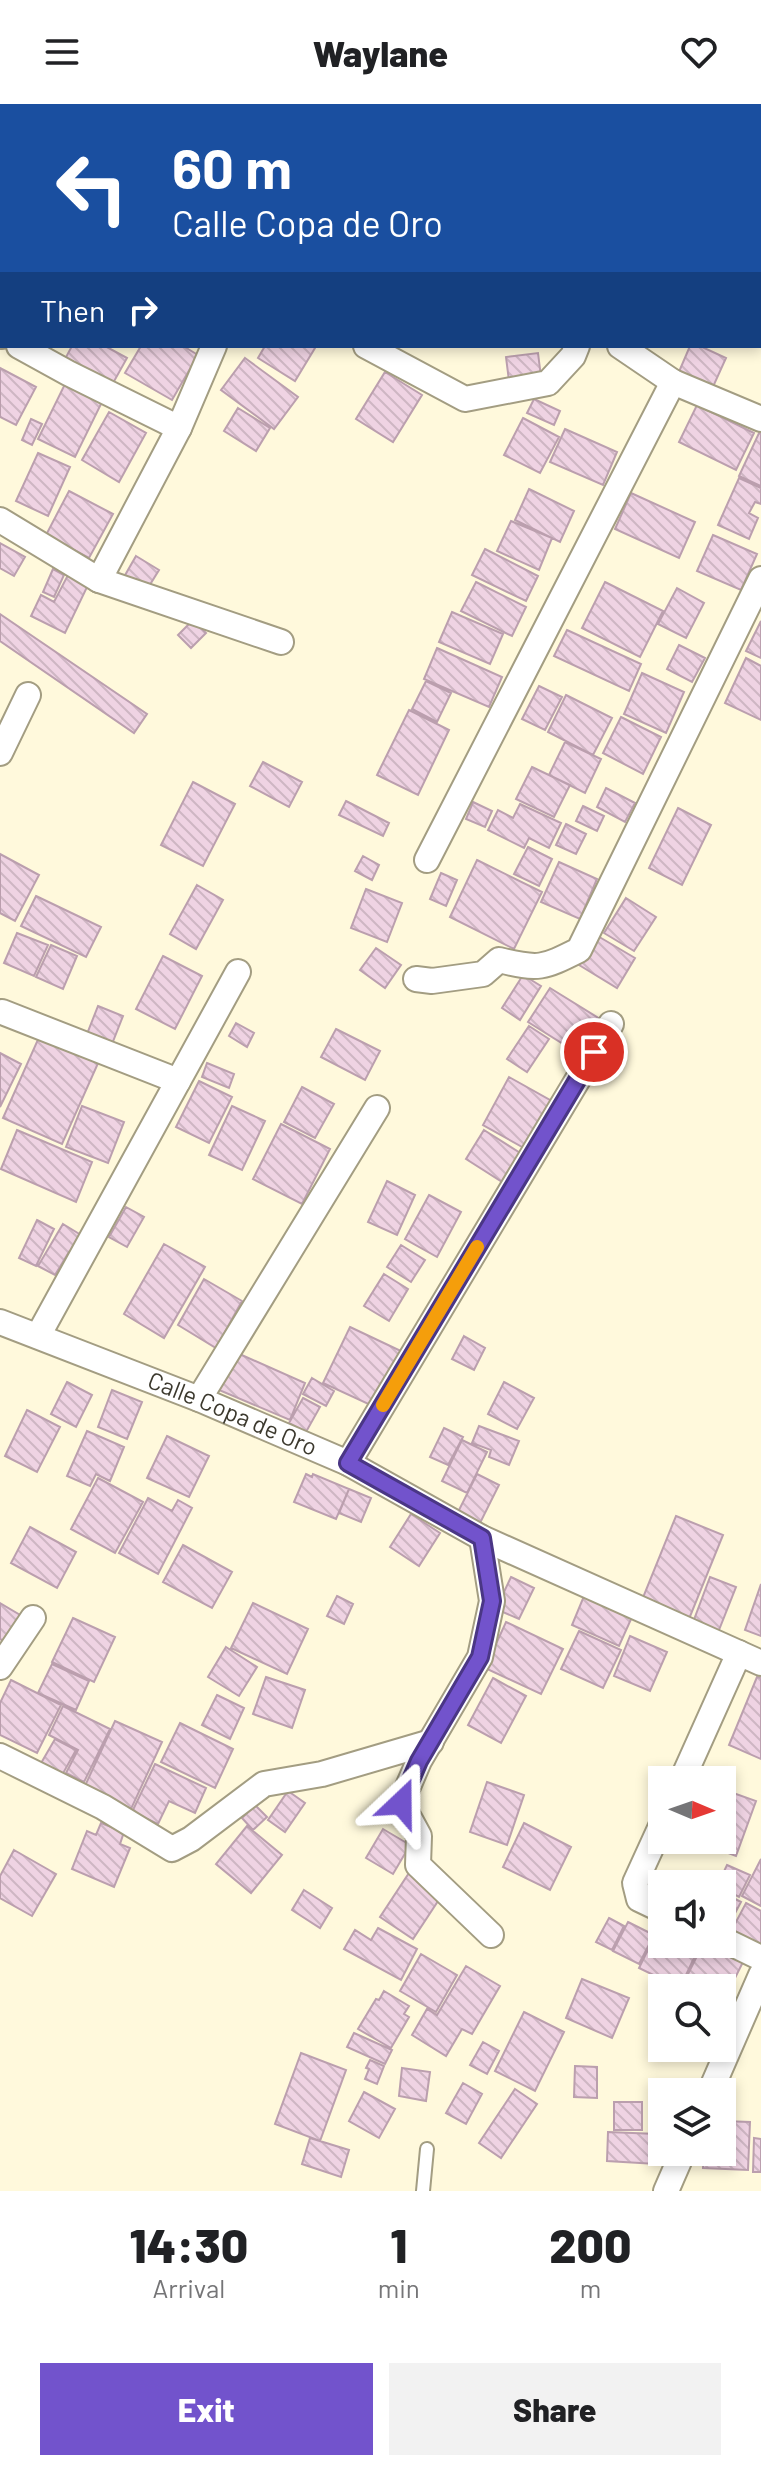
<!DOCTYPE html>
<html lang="en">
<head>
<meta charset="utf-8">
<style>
	body { margin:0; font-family:Barlow,sans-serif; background:#f2f2f2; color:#202124; height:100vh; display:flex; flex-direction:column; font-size:30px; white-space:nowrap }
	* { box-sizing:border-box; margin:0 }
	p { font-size:26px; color:#757577 }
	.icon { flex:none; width:44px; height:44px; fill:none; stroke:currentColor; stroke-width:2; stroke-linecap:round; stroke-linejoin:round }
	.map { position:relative; height:2087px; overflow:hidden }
	.side { display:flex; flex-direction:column; background:#fff; flex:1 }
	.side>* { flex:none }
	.banner { position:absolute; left:0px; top:0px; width:762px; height:244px; box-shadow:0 4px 12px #0003; background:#1a4fa0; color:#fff; overflow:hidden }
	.needle { width:52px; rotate:92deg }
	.tools { position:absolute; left:648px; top:1662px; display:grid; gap:16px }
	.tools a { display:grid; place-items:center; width:88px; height:88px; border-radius:0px; background:#fff; box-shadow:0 4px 12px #0003; font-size:40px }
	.pin { position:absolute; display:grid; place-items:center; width:68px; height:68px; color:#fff; margin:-34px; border:4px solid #fff; border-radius:50%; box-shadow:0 2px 8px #0007 }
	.me { position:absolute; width:88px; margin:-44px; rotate:23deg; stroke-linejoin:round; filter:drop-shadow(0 0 6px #0008) }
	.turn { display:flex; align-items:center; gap:28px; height:168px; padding:0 40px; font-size:36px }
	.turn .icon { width:104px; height:104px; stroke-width:2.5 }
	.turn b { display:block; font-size:56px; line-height:68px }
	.then { display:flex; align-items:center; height:76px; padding:0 40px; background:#0003; gap:16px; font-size:30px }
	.eta { display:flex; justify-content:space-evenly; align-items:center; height:136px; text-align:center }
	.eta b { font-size:48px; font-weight:800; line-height:56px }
	.button { display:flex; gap:16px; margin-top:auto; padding:16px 40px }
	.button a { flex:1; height:92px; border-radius:0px; background:#7253cc; color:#fff; font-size:32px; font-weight:800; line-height:92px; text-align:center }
	.button a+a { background:#f2f2f2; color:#202124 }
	header { display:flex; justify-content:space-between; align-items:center; height:104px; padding:0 40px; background:#fff; font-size:36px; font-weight:800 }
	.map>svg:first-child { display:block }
	.building { fill:url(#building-back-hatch); stroke:#bb9fae; stroke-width:2 }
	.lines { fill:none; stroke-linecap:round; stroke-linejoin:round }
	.service-casing { stroke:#a39d82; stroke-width:16 }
	.minor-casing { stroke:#a39d82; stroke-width:28 }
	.service { stroke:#fff; stroke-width:12 }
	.minor { stroke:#fff; stroke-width:24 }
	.route-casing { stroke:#4a3685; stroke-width:20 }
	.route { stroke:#7253cc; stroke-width:14 }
	.slow { stroke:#f59e0b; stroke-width:14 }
	.labels { text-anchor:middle; stroke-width:7; stroke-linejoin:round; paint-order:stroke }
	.street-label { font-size:24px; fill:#3c392e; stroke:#fff }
</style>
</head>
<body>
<header><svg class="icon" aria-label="menu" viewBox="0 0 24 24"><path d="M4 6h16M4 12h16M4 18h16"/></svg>Waylane<svg class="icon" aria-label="heart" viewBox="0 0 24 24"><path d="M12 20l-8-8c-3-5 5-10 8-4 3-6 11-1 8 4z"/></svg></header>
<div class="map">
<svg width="761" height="2087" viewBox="0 0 761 2087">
	<defs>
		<pattern id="building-back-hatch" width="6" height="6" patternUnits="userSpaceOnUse" patternTransform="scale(2)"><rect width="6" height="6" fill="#efd3e3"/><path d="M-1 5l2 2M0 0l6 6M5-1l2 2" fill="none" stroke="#ceb6c3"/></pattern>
	</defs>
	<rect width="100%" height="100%" fill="#fff9dc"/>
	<path class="building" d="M 113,0 L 239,0 L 243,2 L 117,2 Z
		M 72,242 L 105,242 L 127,254 L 112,281 L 65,255 Z
		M 141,242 L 183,242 L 198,251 L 172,296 L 125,269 Z
		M 265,242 L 312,242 L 315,244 L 295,277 L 258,254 Z
		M 690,242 L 700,242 L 726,254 L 712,285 L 678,270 Z
		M 538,249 L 541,273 L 509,277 L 506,253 Z
		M 245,254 L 298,293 L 274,325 L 221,286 Z
		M 0,264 L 36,283 L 16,321 L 0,313 Z
		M 385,268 L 422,291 L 393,338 L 356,315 Z
		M 65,280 L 102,298 L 75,353 L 38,335 Z
		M 534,295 L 560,307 L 554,321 L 527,309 Z
		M 697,301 L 754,329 L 736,366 L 679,338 Z
		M 238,304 L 270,324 L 256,347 L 224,327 Z
		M 109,308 L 146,329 L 119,378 L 82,356 Z
		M 523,314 L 559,333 L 540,369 L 504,351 Z
		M 31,315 L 42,320 L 32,341 L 22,336 Z
		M 565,325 L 617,348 L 603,381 L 550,358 Z
		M 759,329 L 761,330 L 761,382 L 739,372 Z
		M 38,349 L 70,363 L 48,412 L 16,397 Z
		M 739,374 L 761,384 L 761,400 L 755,398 L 749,409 L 758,414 L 749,435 L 718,421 Z
		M 529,385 L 574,407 L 560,438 L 515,416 Z
		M 69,387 L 113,410 L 89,454 L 46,431 Z
		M 631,389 L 695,418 L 679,454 L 615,425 Z
		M 511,417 L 552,434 L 539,466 L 497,447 Z
		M 713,431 L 757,450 L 741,486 L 697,467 Z
		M 0,439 L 25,453 L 14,472 L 0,464 Z
		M 485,445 L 538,472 L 526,497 L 472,471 Z
		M 136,452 L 159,466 L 146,487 L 124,473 Z
		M 53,465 L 64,471 L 54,493 L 43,488 Z
		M 68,471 L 88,481 L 65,529 L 31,512 L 41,491 L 54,498 Z
		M 476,478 L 526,503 L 512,532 L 461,507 Z
		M 605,478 L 663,507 L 640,553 L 582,524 Z
		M 677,484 L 704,499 L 686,534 L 658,520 Z
		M 452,508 L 503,530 L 490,560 L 439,538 Z
		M 0,510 L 147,610 L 134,629 L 0,537 Z
		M 193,516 L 206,529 L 191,544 L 178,531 Z
		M 761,517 L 761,554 L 746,547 Z
		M 567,526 L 641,560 L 629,587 L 554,552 Z
		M 679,541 L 705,554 L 692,578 L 667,565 Z
		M 437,544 L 502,573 L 489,603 L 424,575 Z
		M 746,554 L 761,562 L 761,616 L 725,599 Z
		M 642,569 L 684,588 L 666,629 L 624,610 Z
		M 426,577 L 451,589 L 437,618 L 412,605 Z
		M 539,582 L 562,593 L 545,626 L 522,615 Z
		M 566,591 L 612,614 L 593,651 L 548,628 Z
		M 409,606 L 449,626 L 418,691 L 377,671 Z
		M 621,613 L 661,633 L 643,670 L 603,649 Z
		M 565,638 L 601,655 L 585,689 L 549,671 Z
		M 263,658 L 302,678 L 289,703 L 250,682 Z
		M 532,663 L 570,681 L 554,713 L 516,695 Z
		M 193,678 L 235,700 L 203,762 L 161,741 Z
		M 606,684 L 635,699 L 625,718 L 597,703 Z
		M 346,697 L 389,719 L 383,732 L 339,711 Z
		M 473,698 L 492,707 L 485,723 L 466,715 Z
		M 520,700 L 561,719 L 549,744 L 529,734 L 524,744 L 488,726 L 498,706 L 513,714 Z
		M 583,702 L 604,712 L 597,727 L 576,717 Z
		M 678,704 L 711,721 L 682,781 L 649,764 Z
		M 566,720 L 586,730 L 576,750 L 556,741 Z
		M 528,743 L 552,755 L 539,782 L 514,770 Z
		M 0,750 L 39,771 L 15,817 L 0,809 Z
		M 363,752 L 379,761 L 372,776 L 355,767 Z
		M 477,756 L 542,788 L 514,845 L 450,813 Z
		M 559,758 L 597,775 L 580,815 L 541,798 Z
		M 441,769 L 457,776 L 446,802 L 430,795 Z
		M 197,781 L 223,796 L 196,845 L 170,830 Z
		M 366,785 L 402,799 L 387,838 L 351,824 Z
		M 36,792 L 101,823 L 86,853 L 21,822 Z
		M 626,794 L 656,813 L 634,847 L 604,829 Z
		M 17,829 L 48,841 L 34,872 L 4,859 Z
		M 596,831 L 635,854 L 617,884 L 579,861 Z
		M 51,841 L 77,852 L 63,885 L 36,873 Z
		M 376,844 L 401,861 L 385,884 L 360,866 Z
		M 163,852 L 202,872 L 175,925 L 136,905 Z
		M 523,871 L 541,882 L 520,916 L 502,904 Z
		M 550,884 L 605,918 L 584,953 L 528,918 Z
		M 98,902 L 123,912 L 112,940 L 87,930 Z
		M 236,919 L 254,929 L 247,943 L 229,932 Z
		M 529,922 L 549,935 L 527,968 L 507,955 Z
		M 336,925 L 380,947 L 365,976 L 321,953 Z
		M 40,931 L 99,957 L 62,1040 L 3,1014 Z
		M 0,949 L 21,960 L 0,1003 Z
		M 207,959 L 234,970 L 229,984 L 202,973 Z
		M 509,973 L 557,1000 L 531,1048 L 483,1021 Z
		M 199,977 L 232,993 L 209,1039 L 176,1023 Z
		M 302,983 L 334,1000 L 315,1034 L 284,1018 Z
		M 82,1002 L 124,1018 L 108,1059 L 66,1043 Z
		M 232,1002 L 265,1017 L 242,1066 L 209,1051 Z
		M 281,1020 L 330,1045 L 302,1100 L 253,1075 Z
		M 17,1026 L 92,1058 L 76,1098 L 1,1065 Z
		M 484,1026 L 525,1052 L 507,1081 L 466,1055 Z
		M 387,1077 L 415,1091 L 397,1131 L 368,1118 Z
		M 429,1091 L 461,1108 L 437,1153 L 405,1135 Z
		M 126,1103 L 144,1113 L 127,1143 L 109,1133 Z
		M 37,1116 L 54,1125 L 36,1162 L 19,1154 Z
		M 63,1120 L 86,1134 L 75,1152 L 69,1148 L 55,1171 L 38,1162 Z
		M 164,1140 L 205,1163 L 164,1234 L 124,1210 Z
		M 401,1141 L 425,1156 L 411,1178 L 387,1163 Z
		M 384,1170 L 408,1185 L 389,1217 L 364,1202 Z
		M 204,1175 L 242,1197 L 216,1244 L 178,1221 Z
		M 350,1223 L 403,1248 L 377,1304 L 323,1279 Z
		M 464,1232 L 485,1244 L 474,1266 L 452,1255 Z
		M 235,1248 L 305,1279 L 290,1316 L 219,1286 Z
		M 312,1274 L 334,1287 L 326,1302 L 303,1290 Z
		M 67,1278 L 92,1291 L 76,1323 L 51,1310 Z
		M 504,1278 L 534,1294 L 517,1325 L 488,1310 Z
		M 112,1286 L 142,1298 L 127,1335 L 98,1323 Z
		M 303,1294 L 320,1303 L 306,1328 L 289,1319 Z
		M 27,1306 L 60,1323 L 37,1368 L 5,1352 Z
		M 479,1322 L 519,1337 L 509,1361 L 489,1353 L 491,1346 L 472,1339 Z
		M 444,1324 L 463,1333 L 448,1361 L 430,1353 Z
		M 87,1327 L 124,1343 L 110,1377 L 96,1370 L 90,1382 L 67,1372 Z
		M 167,1332 L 209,1352 L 189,1393 L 147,1374 Z
		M 462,1336 L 487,1348 L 467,1389 L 442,1377 Z
		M 306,1370 L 312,1373 L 313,1370 L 349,1385 L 336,1415 L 294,1398 Z
		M 477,1370 L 499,1381 L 478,1423 L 456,1412 Z
		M 98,1374 L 143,1398 L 115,1449 L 71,1425 Z
		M 349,1385 L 371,1394 L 361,1418 L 339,1409 Z
		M 148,1394 L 172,1407 L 178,1396 L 192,1404 L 158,1470 L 119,1449 Z
		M 411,1410 L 440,1429 L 419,1462 L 390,1443 Z
		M 676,1412 L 723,1431 L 689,1515 L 642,1496 Z
		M 30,1423 L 76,1448 L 57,1484 L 11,1459 Z
		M 183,1441 L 232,1468 L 212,1504 L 163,1478 Z
		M 511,1473 L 534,1484 L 519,1515 L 496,1505 Z
		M 710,1473 L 736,1483 L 717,1531 L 692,1521 Z
		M 761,1480 L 761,1532 L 745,1526 Z
		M 337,1492 L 353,1500 L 344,1520 L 327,1512 Z
		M 584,1492 L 632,1513 L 619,1542 L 572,1521 Z
		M 0,1499 L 27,1515 L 11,1541 L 0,1535 Z
		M 253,1499 L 308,1525 L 287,1570 L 231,1544 Z
		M 73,1514 L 115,1533 L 94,1578 L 52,1558 Z
		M 506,1518 L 563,1545 L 541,1590 L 485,1564 Z
		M 579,1527 L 621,1546 L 603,1584 L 561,1565 Z
		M 630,1532 L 667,1548 L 650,1587 L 614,1572 Z
		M 226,1543 L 257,1563 L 239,1592 L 208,1573 Z
		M 52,1560 L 89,1577 L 76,1606 L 38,1589 Z
		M 266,1573 L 305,1586 L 292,1624 L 253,1610 Z
		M 757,1573 L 761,1574 L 761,1655 L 729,1641 Z
		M 493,1574 L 526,1592 L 501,1639 L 468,1621 Z
		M 11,1576 L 61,1601 L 37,1649 L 0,1631 L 0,1599 Z
		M 217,1591 L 244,1604 L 230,1635 L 202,1621 Z
		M 63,1602 L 110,1625 L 84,1678 L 66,1669 L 78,1646 L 49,1631 Z
		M 115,1617 L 162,1638 L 131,1705 L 84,1684 Z
		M 180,1619 L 233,1645 L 215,1684 L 161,1658 Z
		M 55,1635 L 76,1646 L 61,1673 L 40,1661 Z
		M 155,1660 L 206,1684 L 195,1709 L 169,1697 L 158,1720 L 132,1708 Z
		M 487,1678 L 524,1691 L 507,1741 L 470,1728 Z
		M 722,1685 L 756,1697 L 736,1752 L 694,1736 L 722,1736 Z
		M 288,1687 L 305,1699 L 285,1728 L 268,1716 Z
		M 255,1701 L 267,1713 L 253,1726 L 242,1714 Z
		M 101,1719 L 124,1728 L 120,1740 L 130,1744 L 114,1783 L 72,1765 L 87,1727 L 96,1731 Z
		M 524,1719 L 571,1743 L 550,1786 L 503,1763 Z
		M 247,1722 L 282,1751 L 251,1789 L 216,1760 Z
		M 383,1725 L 410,1741 L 393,1770 L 366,1754 Z
		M 14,1746 L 56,1770 L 32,1812 L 0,1794 L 0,1772 Z
		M 761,1755 L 761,1802 L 742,1792 Z
		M 727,1761 L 750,1771 L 739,1793 L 722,1784 L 722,1780 L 718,1780 Z
		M 409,1769 L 442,1791 L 413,1835 L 380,1813 Z
		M 304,1786 L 332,1804 L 320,1824 L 292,1806 Z
		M 722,1788 L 741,1798 L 725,1828 L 722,1827 Z
		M 746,1799 L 761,1807 L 761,1850 L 728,1833 Z
		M 609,1814 L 624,1822 L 612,1846 L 596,1838 Z
		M 628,1818 L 654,1831 L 639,1860 L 613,1847 Z
		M 660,1821 L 662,1822 L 662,1840 L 700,1841 L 680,1884 L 639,1864 Z
		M 378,1824 L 417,1845 L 401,1876 L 344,1845 L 355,1826 L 371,1836 Z
		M 703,1840 L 721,1840 L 746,1852 L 722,1900 L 722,1884 L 681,1884 Z
		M 421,1850 L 457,1871 L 436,1908 L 400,1887 Z
		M 466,1862 L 500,1882 L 472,1930 L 462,1925 L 446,1952 L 412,1931 L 427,1905 L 437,1911 Z
		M 582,1875 L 629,1894 L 612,1934 L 566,1914 Z
		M 384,1887 L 409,1902 L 404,1910 L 409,1913 L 391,1944 L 358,1925 L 376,1895 L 379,1896 Z
		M 524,1908 L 564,1928 L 535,1987 L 495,1967 Z
		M 354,1929 L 392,1946 L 385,1960 L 347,1943 Z
		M 483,1938 L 499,1947 L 487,1970 L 470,1961 Z
		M 301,1949 L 346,1966 L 320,2037 L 275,2020 Z
		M 370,1956 L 384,1962 L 377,1980 L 365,1975 L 369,1965 L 366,1964 Z
		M 575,1962 L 597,1963 L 597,1994 L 574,1993 Z
		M 402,1964 L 430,1968 L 426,1997 L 399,1992 Z
		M 463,1979 L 482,1990 L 466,2020 L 446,2009 Z
		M 515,1985 L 537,2000 L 501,2054 L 479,2039 Z
		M 364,1988 L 395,2005 L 379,2034 L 349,2017 Z
		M 614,1998 L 642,1998 L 642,2026 L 614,2026 Z
		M 722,2017 L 750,2018 L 748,2066 L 703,2064 L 704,2048 L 722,2048 Z
		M 608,2028 L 657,2030 L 656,2060 L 607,2057 Z
		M 310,2034 L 349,2046 L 341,2073 L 302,2060 Z
		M 754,2034 L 761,2035 L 761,2068 L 753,2068 Z"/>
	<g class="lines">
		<defs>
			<path id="service" d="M 423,2087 L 427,2045"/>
			<g id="minor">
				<path d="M 262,0 L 266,2"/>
				<path d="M 535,2 L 535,0"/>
				<path d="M 639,2 L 639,0"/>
				<path d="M 0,33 L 2,34"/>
				<path d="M 0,231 L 2,232"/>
				<path d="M 19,242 L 68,269 L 179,324"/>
				<path d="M 366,242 L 465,295 L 548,279 L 573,252 L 577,242"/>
				<path d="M 620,242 L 673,278 L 761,315"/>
				<path d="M 0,416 L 99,476 L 281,538"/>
				<path d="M 99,476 L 179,324 L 214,242"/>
				<path d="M 0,649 L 28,591"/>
				<path d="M 427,756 L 673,278"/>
				<path d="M 416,875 L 432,877 L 483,870 L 499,856 C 539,866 543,864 579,846 L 761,475"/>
				<path d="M 2,908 L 178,977"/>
				<path id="s1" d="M 0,1218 L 199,1295 L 348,1359 L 482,1434 L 761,1559"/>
				<path d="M 38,1232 L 238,868"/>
				<path d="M 199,1295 L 377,1004"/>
				<path d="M 348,1359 L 611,920"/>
				<path d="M 482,1434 L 492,1497 L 480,1553 L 419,1657 L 401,1699 L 419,1732 L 418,1761 L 491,1831"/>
				<path d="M 0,1563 L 33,1514"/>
				<path d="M 0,1652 L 103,1703 L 172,1745 L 191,1735 L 264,1680 L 322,1670 L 431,1638"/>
				<path d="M 682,1676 L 739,1549"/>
				<path d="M 662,1720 L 635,1779 L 639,1795 L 662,1806"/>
				<path d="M 722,1835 L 761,1854"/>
				<path d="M 710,1988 L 761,1871"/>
				<path d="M 666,2087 L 683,2048"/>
			</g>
		</defs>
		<use href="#service" class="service-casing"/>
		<use href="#minor" class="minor-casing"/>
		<use href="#service" class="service"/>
		<use href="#minor" class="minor"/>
	</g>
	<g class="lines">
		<defs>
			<path id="route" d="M 401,1699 L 419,1657 L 480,1553 L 492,1497 L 482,1434 L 348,1359 L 594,948"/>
		</defs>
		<use href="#route" class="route-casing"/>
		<use href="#route" class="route"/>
		<path class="slow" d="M 383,1301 L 477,1143"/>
	</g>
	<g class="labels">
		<g class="street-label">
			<text dy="8" stroke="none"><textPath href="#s1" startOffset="250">Calle Copa de Oro</textPath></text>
		</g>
	</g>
</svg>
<div class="tools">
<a><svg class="needle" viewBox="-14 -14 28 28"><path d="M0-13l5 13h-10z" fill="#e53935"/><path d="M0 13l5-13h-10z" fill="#757577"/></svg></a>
<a><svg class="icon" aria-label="sound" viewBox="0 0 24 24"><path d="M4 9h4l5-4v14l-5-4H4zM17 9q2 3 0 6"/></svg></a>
<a><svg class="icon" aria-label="search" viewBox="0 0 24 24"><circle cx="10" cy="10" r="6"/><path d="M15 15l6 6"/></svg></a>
<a><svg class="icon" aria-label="layers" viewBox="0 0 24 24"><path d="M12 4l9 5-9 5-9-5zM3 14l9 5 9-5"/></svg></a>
</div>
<div class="pin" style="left:594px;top:948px;background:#d93025"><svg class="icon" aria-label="arrive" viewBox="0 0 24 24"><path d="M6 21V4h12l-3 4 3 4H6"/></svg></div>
<svg class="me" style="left:401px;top:1699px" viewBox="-20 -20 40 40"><path d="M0-17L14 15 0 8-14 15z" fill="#7253cc" stroke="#fff" stroke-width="4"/></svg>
<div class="banner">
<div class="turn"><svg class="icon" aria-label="left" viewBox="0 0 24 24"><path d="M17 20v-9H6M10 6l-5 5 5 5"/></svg><div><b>60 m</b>Calle Copa de Oro</div></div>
<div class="then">Then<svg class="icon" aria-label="right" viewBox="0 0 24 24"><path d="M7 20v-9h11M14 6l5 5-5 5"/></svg></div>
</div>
</div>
<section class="side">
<div class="eta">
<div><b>14:30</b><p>Arrival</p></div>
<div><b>1</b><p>min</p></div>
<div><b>200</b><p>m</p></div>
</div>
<div class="button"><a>Exit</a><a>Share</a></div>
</section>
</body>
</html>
